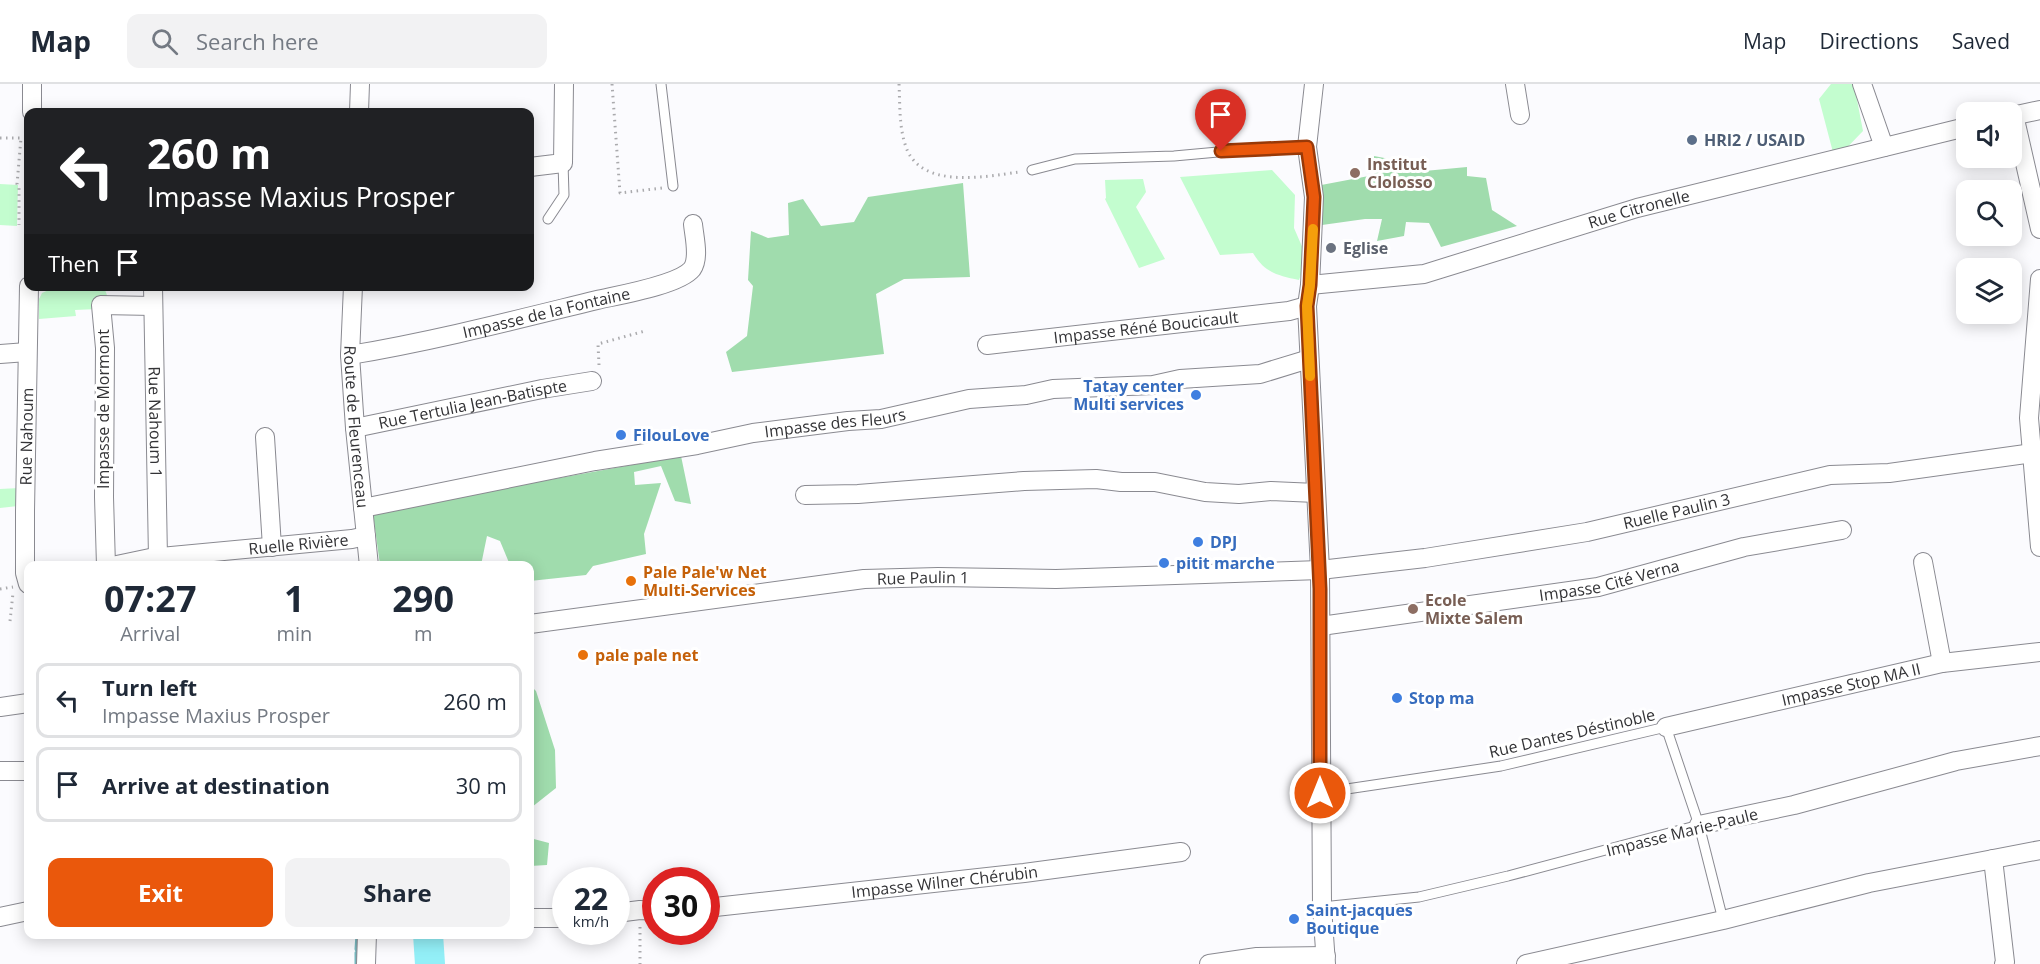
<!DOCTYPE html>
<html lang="en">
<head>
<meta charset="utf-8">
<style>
	body { margin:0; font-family:"Open Sans",sans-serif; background:#f2f2f3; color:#1f2937; height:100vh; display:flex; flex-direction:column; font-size:22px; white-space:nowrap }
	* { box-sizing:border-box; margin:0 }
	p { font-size:20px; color:#747a83 }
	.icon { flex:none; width:33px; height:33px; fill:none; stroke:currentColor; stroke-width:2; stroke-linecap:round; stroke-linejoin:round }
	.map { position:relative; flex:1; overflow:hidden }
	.sheet { position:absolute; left:24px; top:477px; width:510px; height:378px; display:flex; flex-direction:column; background:#fff; border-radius:12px; box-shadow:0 3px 15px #0003 }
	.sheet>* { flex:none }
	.banner { position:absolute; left:24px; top:24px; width:510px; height:183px; border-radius:12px; box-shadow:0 3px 15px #0003; background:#202124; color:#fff; overflow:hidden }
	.buttons { position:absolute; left:1956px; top:18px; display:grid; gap:12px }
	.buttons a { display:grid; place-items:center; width:66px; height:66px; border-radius:12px; background:#fff; box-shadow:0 3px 15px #0003; font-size:30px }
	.speed { position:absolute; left:552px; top:783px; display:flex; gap:12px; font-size:30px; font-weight:700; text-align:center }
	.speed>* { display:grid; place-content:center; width:78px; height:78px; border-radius:50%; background:#fff; box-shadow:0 3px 15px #0003; line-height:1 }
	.speed small { font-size:15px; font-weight:400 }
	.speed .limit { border:9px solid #d22; background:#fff; color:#111 }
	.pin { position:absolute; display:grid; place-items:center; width:51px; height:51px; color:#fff; margin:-62px -26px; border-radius:50% 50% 50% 0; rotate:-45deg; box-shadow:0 0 6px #0007 }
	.pin .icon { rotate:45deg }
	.me { position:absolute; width:66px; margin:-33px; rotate:0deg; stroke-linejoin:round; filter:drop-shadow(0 0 4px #0008) }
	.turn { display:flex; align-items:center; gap:21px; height:126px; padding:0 24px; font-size:27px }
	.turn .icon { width:78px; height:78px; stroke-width:2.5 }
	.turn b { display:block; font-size:42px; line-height:51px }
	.then { display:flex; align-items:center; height:57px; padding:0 24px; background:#0003; gap:12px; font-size:22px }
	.eta { display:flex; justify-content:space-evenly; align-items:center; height:102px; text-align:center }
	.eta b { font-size:36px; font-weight:700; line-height:42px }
	.cta { display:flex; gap:12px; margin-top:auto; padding:12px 24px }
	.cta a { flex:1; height:69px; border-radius:12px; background:#ea580c; color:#fff; font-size:24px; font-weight:700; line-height:69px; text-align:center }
	.cta a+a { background:#f2f2f3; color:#1f2937 }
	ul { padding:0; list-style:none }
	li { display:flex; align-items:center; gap:18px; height:75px; margin:0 12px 9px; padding:0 12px; border:3px solid #e0e1e3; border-radius:12px }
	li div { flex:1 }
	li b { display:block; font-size:22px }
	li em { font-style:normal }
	header { display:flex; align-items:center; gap:36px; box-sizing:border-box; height:84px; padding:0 30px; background:#fff; border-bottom:2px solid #e0e1e3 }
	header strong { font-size:28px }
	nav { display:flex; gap:33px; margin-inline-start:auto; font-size:21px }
	.search { width:420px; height:54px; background:#f2f2f3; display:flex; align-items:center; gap:15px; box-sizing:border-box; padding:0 21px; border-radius:12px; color:#747a83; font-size:22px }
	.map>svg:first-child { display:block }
	.green { fill:#c3fdcf }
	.forest { fill:#a0dcad }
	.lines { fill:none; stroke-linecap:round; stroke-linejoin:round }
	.stream { stroke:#76b7bd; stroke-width:5 }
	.river { stroke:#93eff7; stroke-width:30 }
	.service-casing { stroke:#8a8a91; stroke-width:11 }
	.minor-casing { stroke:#8a8a91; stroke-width:20 }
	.path { stroke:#aaaaad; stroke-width:3; stroke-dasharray:1.5 4.5; stroke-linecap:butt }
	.service { stroke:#fff; stroke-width:9 }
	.minor { stroke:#fff; stroke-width:18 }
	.route-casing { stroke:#983908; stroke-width:15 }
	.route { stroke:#ea580c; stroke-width:10 }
	.slow { stroke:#f59e0b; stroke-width:10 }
	.service-dot { fill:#5c6f8a; stroke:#fff; stroke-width:2 }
	.education-dot { fill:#8d6e63; stroke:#fff; stroke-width:2 }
	.worship-dot { fill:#6b7280; stroke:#fff; stroke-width:2 }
	.shop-dot { fill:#3f7fe0; stroke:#fff; stroke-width:2 }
	.food-dot { fill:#e8710a; stroke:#fff; stroke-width:2 }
	.labels { text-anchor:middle; stroke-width:6; stroke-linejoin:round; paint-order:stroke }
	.service-label { font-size:16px; font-weight:bold; fill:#4e5e75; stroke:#fff; text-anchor:start }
	.education-label { font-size:16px; font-weight:bold; fill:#785e54; stroke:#fff; text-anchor:start }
	.street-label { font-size:16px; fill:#333336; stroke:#fff }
	.worship-label { font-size:16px; font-weight:bold; fill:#5b616d; stroke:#fff; text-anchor:start }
	.shop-label { font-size:16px; font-weight:bold; fill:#366cbe; stroke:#fff; text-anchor:start }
	.food-label { font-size:16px; font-weight:bold; fill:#c56008; stroke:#fff; text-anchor:start }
</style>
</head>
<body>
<header>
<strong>Map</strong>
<div class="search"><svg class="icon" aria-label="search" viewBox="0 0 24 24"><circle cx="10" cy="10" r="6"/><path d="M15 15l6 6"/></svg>Search here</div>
<nav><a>Map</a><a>Directions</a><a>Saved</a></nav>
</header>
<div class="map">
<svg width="2040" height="880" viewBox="0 0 2040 880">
	<rect width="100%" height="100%" fill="#fbfbfe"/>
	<path class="green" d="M 1831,0 L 1854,0 L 1863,47 L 1835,76 L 1819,15 Z
		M 1272,86 L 1295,111 L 1294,144 L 1307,174 L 1299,196 C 1277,191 1265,189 1253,169 L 1220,171 L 1180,93 Z
		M 1143,95 L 1146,108 L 1136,123 L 1165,175 L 1139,184 L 1105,115 L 1106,114 L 1105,96 Z
		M 0,100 L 18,101 L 17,142 L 0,141 Z
		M 83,203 L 104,203 L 108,214 L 98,225 L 75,226 L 76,232 L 39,235 L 39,215 L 42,209 L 51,205 L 66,206 Z
		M 19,404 L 18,422 L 0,424 L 0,405 Z"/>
	<path class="forest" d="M 1374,72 L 1400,77 L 1403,89 L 1467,83 L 1467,92 L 1486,94 L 1492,126 L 1517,142 L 1441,163 L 1429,139 L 1406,138 L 1404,152 L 1377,157 L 1382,135 L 1365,135 L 1322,141 L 1316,102 L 1374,91 Z
		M 963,99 L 970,193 L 904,195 L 876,210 L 884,270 L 732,288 L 726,268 L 747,252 L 753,202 L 748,196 L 751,147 L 768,154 L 789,151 L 788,119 L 803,115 L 821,142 L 854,138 L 868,113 Z
		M 681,372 L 691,420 L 675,417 L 661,382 L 634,388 L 635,401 L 661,399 L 644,450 L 646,470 L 593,482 L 586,491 L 530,497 L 530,482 L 510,481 L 500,457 L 487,452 L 481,481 L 380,481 L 373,430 L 454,413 Z
		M 530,601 L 536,607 L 555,666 L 556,704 L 532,723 L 530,740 Z
		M 530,754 L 549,759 L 547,781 L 530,782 Z"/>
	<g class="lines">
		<path class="stream" d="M 357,865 L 358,850
			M 357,880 L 357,869"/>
		<path class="river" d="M 428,850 L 430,880"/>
		<defs>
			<path id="service" d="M 661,0 L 673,102
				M 1032,86 L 1075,75 L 1174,72 L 1262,64 L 1307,63
				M 548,135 L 564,111 L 563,79
				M 1320,709 L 1501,682 L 1666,643 L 1699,741 L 1723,836
				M 1322,823 L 1419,813 L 1508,792 L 1699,741"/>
			<g id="minor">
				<path d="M 1314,0 L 1307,63 L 1314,113 L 1310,201 L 1307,222 L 1320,486 L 1322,823 L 1326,880"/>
				<path d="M 1515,0 L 1520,31"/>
				<path d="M 1862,0 L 1884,63"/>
				<path d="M 32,28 L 32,0"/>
				<path d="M 359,28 L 360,0"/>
				<path d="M 2014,31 L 2040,145"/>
				<path d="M 2012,32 L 2040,26"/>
				<path d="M 530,83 L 563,79 L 564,0"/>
				<path d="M 2040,195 L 2029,334 L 2040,463"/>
				<path id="s1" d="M 1310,201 L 1424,190 L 1637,124 L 1966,43"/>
				<path id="s2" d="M 153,202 L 158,474"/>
				<path id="s3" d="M 353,202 L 350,271 L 355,344 L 369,482"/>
				<path id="s4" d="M 987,261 L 1289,227 L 1307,222"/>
				<path d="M 0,270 L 27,268"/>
				<path id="s5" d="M 350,271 C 434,257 515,236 597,216 C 619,211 679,201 692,185 C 700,174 694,152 693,140"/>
				<path id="s6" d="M 355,344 L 542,305 L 592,297"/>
				<path d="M 265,353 L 272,463"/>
				<path d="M 805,411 L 858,410 L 1024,397 L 1096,395 L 1121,398 L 1155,398 L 1205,408 L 1239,410 L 1271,407 L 1316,409"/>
				<path id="s7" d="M 363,424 L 595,377 L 697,361 L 753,349 L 848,337 L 881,335 L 969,315 L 1026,311 L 1053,305 L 1153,301 L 1180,295 L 1260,290 L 1309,275"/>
				<path d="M 1923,478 L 1942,579"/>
				<path d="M 106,482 L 104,413 L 105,264 L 101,221 L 153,222"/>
				<path id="s8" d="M 112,482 L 150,474 L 352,455 L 366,452"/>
				<path id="s9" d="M 28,500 L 25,489 L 25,427 L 29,202"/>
				<path id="s10" d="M 530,540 L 864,495 L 938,493 L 1056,495 L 1320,486 L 1425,474 L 1587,448 L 1830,391 L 1889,389 L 2033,369"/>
				<path id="s11" d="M 1321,542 L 1598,503 L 1744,463 L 1842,446"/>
				<path d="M 0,623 L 28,619"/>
				<path id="s12" d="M 1666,643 L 1942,579 L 2040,568"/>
				<path d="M 0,687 L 28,687"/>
				<path d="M 1699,741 L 1794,721 L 1956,677 L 2040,662"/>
				<path d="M 1993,775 L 2005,878 L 2004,880"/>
				<path id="s13" d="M 706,824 L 1024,789 L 1181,768"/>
				<path d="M 616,829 L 640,826 L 656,827"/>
				<path d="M 0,833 L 28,827"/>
				<path d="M 530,834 L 566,834"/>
				<path d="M 366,880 L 367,850"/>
				<path d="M 1209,880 L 1257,873 L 1326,872"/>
				<path d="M 1526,880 L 1723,836 L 1869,799 L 2040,766"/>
			</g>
		</defs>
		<use href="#service" class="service-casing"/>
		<use href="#minor" class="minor-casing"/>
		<path class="path" d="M 612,0 L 620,109 L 662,104
			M 899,0 C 900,20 899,41 905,60 C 918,106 984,93 1019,88
			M 0,54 L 21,54 L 17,100 L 19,103 L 19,141
			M 599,281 L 598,260 L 645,247
			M 0,505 L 13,503
			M 10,537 L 13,509
			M 640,843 L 640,880"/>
		<use href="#service" class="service"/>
		<use href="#minor" class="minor"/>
	</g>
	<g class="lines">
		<defs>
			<path id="route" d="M 1221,67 L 1307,63 L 1314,113 L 1310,201 L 1307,222 L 1320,505 L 1320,709"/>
		</defs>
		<use href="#route" class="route-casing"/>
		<use href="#route" class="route"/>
		<path class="slow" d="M 1310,292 L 1307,222 L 1310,201 L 1313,145"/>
	</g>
	<circle class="service-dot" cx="1692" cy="56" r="6"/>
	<g class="education-dot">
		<circle cx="1355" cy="89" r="6"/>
		<circle cx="1413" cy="525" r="6"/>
	</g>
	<circle class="worship-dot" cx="1331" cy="164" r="6"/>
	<g class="shop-dot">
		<circle cx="1196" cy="311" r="6"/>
		<circle cx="621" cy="351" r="6"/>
		<circle cx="1198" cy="458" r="6"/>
		<circle cx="1164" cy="479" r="6"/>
		<circle cx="1397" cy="614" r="6"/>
		<circle cx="1294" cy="835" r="6"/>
	</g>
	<g class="food-dot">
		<circle cx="631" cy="497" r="6"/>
		<circle cx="583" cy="571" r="6"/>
	</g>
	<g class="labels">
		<g class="service-label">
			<text x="1704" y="62">HRI2 / USAID</text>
		</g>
		<g class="education-label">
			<text x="1367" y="86">Institut<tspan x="1367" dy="18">Clolosso</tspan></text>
			<text x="1425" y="522">Ecole<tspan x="1425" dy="18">Mixte Salem</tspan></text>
		</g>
		<g class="street-label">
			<text dy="6" stroke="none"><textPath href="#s1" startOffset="339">Rue Citronelle</textPath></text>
			<text dy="6" stroke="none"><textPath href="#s5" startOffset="201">Impasse de la Fontaine</textPath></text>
			<text dy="6" stroke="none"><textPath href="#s4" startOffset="160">Impasse Réné Boucicault</textPath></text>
			<text dy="6" stroke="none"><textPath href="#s6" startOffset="120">Rue Tertulia Jean-Batispte</textPath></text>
			<text transform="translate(103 325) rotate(-90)" y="6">Impasse de Mormont</text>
			<text dy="6" stroke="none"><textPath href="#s2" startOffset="136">Rue Nahoum 1</textPath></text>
			<text dy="6" stroke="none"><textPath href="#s7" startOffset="480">Impasse des Fleurs</textPath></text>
			<text dy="6" stroke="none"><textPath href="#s3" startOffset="141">Route de Fleurenceau</textPath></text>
			<text dy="6" stroke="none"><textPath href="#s9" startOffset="148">Rue Nahoum</textPath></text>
			<text dy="6" stroke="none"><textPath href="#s10" startOffset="1155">Ruelle Paulin 3</textPath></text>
			<text dy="6" stroke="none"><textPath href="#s8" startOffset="188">Ruelle Rivière</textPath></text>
			<text dy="6" stroke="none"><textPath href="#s10" startOffset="396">Rue Paulin 1</textPath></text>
			<text dy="6" stroke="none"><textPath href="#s11" startOffset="292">Impasse Cité Verna</textPath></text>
			<text dy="6" stroke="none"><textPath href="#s12" startOffset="190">Impasse Stop MA II</textPath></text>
			<text transform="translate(1572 649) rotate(-13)" y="6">Rue Dantes Déstinoble</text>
			<text transform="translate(1682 748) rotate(-14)" y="6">Impasse Marie-Paule</text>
			<text dy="6" stroke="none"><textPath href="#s13" startOffset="240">Impasse Wilner Chérubin</textPath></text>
		</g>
		<g class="worship-label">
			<text x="1343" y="170">Eglise</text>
		</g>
		<g class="shop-label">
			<text x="1184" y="308" text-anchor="end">Tatay center<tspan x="1184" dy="18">Multi services</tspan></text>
			<text x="633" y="357">FilouLove</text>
			<text x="1210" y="464">DPJ</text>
			<text x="1176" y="485">pitit marche</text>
			<text x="1409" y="620">Stop ma</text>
			<text x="1306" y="832">Saint-jacques<tspan x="1306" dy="18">Boutique</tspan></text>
		</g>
		<g class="food-label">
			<text x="643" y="494">Pale Pale'w Net<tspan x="643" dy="18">Multi-Services</tspan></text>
			<text x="595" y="577">pale pale net</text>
		</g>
	</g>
</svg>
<div class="buttons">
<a><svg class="icon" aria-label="sound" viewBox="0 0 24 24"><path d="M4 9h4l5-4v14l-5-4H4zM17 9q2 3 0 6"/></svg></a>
<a><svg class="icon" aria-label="search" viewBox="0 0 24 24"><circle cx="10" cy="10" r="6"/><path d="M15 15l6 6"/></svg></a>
<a><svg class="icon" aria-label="layers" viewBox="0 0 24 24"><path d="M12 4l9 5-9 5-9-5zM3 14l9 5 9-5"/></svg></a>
</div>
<div class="speed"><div>22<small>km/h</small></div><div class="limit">30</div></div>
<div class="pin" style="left:1221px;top:67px;background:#d93025"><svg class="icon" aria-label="arrive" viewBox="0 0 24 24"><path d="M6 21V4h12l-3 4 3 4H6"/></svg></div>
<svg class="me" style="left:1320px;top:709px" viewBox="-20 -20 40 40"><circle r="17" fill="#ea580c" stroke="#fff" stroke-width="3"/><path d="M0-11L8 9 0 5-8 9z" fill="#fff"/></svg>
<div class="banner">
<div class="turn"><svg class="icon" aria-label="left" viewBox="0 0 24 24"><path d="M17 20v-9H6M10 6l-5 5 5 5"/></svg><div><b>260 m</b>Impasse Maxius Prosper</div></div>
<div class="then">Then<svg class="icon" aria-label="arrive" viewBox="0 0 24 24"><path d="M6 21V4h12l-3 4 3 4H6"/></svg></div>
</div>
<section class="sheet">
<div class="eta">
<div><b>07:27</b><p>Arrival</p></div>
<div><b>1</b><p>min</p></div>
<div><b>290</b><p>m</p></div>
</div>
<ul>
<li><svg class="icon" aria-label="left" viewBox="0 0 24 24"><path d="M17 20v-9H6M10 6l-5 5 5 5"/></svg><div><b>Turn left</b><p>Impasse Maxius Prosper</p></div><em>260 m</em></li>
<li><svg class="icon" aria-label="arrive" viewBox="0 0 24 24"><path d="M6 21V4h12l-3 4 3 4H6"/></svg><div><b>Arrive at destination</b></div><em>30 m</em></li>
</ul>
<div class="cta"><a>Exit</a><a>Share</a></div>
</section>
</div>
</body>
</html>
